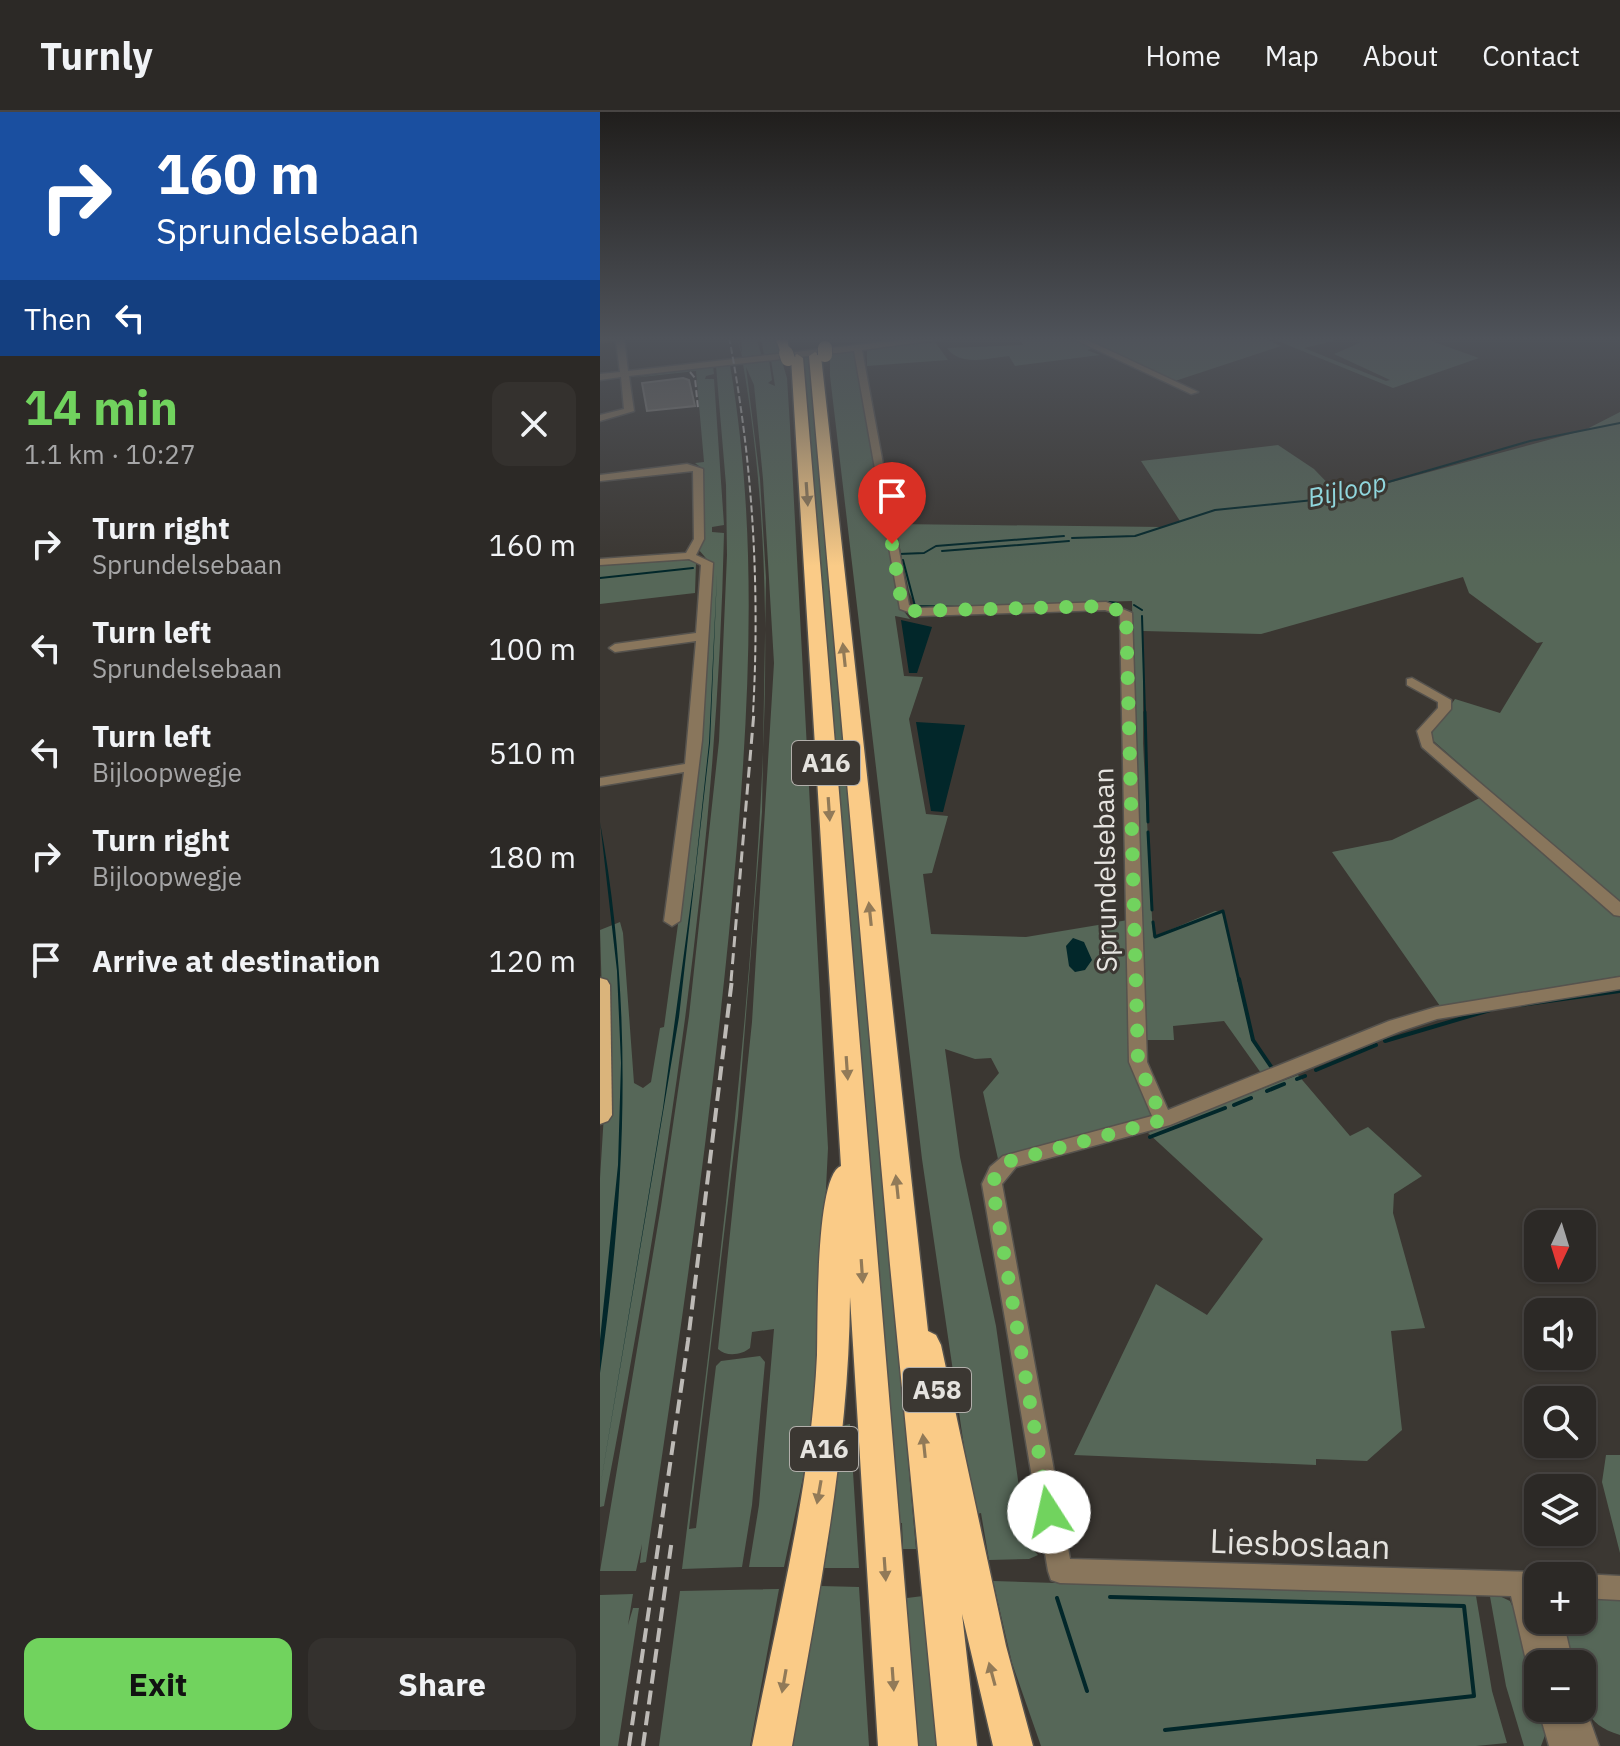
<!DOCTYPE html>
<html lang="en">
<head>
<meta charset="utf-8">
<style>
	body { margin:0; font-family:"IBM Plex Sans",sans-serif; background:#34312e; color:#f1f3f6; height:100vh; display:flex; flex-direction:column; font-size:30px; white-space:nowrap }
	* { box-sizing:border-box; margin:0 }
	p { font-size:26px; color:#a6a6a7 }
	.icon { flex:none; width:44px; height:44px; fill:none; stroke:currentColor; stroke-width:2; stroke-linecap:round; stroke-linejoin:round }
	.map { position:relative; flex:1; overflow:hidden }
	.sheet { display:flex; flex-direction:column; background:#2c2926; width:600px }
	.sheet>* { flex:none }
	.guide { background:#1a4fa0; color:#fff; overflow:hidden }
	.needle { width:52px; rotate:184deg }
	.tools { position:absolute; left:924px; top:1098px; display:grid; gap:16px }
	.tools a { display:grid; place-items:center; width:72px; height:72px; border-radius:16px; background:#2c2926; box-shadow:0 2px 6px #0004,0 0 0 2px #484543; font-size:40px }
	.pin { position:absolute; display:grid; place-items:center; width:68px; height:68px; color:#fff; margin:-82px -34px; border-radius:50% 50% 50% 0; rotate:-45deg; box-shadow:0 0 8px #0007 }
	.pin .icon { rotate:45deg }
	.me { position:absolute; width:88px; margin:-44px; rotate:350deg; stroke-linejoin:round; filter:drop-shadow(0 0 6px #0008) }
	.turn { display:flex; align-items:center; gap:28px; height:168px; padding:0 24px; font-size:36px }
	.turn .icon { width:104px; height:104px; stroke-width:2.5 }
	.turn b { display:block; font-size:56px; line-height:68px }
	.then { display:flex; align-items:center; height:76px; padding:0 24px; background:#0003; gap:16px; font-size:30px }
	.round { display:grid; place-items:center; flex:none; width:84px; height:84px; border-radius:16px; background:#34312e }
	.summary { display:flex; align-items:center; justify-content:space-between; height:136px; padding:0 24px }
	h1 { font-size:48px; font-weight:700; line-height:60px; color:#71d35e }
	.primary-button { display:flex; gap:16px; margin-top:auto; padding:16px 24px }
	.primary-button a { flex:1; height:92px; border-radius:16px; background:#71d35e; color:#111; font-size:32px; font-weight:700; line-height:92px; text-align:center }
	.primary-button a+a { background:#34312e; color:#f1f3f6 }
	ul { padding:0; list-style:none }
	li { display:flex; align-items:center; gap:24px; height:104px; padding:0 24px }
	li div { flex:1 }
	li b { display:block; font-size:30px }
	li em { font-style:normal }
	header { display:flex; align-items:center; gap:48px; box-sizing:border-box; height:112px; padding:0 40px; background:#2c2926; border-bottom:2px solid #484543 }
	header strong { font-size:38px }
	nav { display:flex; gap:44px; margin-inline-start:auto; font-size:28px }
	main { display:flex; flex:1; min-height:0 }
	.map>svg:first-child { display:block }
	.green { fill:#566758 }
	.water { fill:#02272a }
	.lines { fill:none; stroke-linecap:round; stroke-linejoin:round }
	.stream-far2 { stroke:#02272a; stroke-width:2 }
	.stream-far1 { stroke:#02272a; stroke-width:3 }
	.stream { stroke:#02272a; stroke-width:4 }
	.building { fill:#6f6b65; stroke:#86827c; stroke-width:2 }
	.minor-casing { stroke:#56534e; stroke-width:3 }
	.major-casing { stroke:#56534e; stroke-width:3 }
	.highway-casing { stroke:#56534e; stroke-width:3 }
	.minor { fill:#89765c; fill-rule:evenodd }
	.major { fill:#dab47b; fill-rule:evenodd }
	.highway { fill:#facb87; fill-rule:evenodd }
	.rail-far2 { stroke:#bdbab6; stroke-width:2; stroke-dasharray:7 3; stroke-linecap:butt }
	.rail-far1 { stroke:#bdbab6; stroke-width:3; stroke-dasharray:11 6; stroke-linecap:butt }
	.rail { stroke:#bdbab6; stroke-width:4; stroke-dasharray:14 7; stroke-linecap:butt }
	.highway-bridge-casing { stroke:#56534e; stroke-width:16; stroke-linecap:butt }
	.highway-bridge { stroke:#facb87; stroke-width:14 }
	.oneway { fill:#917a58 }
	.route { stroke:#71d35e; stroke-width:14; stroke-dasharray:0 25.2 }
	.labels { text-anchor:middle; stroke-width:6; stroke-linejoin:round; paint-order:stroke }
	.far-water-label { font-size:26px; font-style:italic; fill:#90d6dd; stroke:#3b3732 }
	.shield { fill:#3b3732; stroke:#b2afab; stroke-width:2 }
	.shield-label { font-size:26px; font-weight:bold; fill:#e5e3df }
	.street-label { font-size:28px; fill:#e5e3df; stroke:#3b3732 }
	.near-street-label { font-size:34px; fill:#e5e3df; stroke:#3b3732 }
</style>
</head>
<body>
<header>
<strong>Turnly</strong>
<nav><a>Home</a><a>Map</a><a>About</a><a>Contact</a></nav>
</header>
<main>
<section class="sheet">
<div class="guide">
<div class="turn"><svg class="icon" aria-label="right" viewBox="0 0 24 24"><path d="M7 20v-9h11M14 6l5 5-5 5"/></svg><div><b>160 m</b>Sprundelsebaan</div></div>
<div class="then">Then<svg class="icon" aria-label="left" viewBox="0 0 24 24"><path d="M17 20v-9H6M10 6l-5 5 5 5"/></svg></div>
</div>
<div class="summary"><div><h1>14 min</h1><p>1.1 km · 10:27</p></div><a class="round"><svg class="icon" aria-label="close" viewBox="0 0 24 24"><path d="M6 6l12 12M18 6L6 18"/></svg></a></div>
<ul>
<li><svg class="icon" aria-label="right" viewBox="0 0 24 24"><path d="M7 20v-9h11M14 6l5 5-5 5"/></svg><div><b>Turn right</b><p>Sprundelsebaan</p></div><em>160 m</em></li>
<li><svg class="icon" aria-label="left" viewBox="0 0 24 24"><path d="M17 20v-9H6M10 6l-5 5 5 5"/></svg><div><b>Turn left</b><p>Sprundelsebaan</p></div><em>100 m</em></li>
<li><svg class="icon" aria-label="left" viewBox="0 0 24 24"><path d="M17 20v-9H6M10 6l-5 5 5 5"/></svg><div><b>Turn left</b><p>Bijloopwegje</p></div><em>510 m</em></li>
<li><svg class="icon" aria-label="right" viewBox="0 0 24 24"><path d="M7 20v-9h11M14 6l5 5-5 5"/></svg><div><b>Turn right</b><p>Bijloopwegje</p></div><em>180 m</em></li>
<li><svg class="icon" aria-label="arrive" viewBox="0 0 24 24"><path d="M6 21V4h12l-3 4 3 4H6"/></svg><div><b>Arrive at destination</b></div><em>120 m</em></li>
</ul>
<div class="primary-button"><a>Exit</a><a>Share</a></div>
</section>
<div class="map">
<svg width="1020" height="1634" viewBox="0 0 1020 1634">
	<rect width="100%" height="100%" fill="#3b3732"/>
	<path class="green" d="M 141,225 L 179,225 L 181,243 L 164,244 L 162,230 L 157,228 L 162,245 L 143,248 L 137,226 L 142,241 Z
		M 417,225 L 471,225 L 496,236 L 487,238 L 500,243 L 415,254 L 409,244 C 389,246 360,255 347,236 L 423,233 Z
		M 476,225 L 661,225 L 681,234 L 575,269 Z
		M 668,225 L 731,225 L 733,229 L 704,236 L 786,269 L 790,268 L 734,242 L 762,230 L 752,225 L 820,225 L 879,246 L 793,276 Z
		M 335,230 L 348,248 L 267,254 L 267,237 Z
		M 250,238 L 257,243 L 299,493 L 310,507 L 295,504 L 304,564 L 323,565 L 309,607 L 326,702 L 348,704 L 332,761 L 323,762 L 331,822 L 426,825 L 528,808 L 533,952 L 557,1006 L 398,1047 L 383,980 L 399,961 L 391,946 L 375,947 L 345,937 L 360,1045 L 396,1214 L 420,1382 L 430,1434 L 438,1443 L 429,1447 L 389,1448 L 381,1401 L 374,1403 L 322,1047 L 230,264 L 230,243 Z
		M 204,245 L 208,245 L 214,307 L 316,1437 L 303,1437 L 302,1411 L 298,1411 Z
		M 181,246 L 187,266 L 190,314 L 228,1036 L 216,1280 L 205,1356 L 184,1455 L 149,1455 L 159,1393 L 174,1217 L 152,1220 L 150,1236 C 142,1243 126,1245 118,1237 L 152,910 L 174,551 L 163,367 L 154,273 L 146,255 L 160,367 L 166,466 L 162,700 L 138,1004 L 89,1417 L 96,1416 L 116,1254 L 121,1249 L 160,1244 L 165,1250 L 152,1393 L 142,1455 L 82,1457 C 108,1245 137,1023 153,805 C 167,621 175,435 143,252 L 169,248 L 172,268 L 168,271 L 175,274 L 171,248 Z
		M 127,251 L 130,253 C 162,440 147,633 129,821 C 108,1031 78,1241 46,1450 L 40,1451 L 42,1432 L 36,1459 L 0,1459 L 61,1094 L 89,904 L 119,629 L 127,443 L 126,373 L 116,254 Z
		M 113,254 L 114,262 L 106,264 L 105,267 L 114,267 L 124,413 L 112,415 L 112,420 L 124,421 C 117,748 66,1073 4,1394 L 0,1395 L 0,1066 L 5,986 L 0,818 L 20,810 L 23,821 L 34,971 L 43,976 L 51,970 L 60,916 L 64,915 L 85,761 L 110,451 L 99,438 L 103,427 L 103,357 L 95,351 L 104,350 L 96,259 L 32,266 Z
		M 1020,300 L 1020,793 L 829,625 L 855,587 L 900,601 L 943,530 L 937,531 L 869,481 L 863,465 L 661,522 L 543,519 L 543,631 L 553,825 L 615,799 L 623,800 L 653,931 L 673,956 L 661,961 L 624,909 L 573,914 L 574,928 L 545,928 L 537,785 L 532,489 L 316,495 L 309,480 L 295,412 L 562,415 L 580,409 L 541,349 L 678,333 L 714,357 L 740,384 L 985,318 Z
		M 88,448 L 96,451 L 95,481 L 0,492 L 0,453 Z
		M 884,684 L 1020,803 L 1020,864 L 840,894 L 732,740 L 792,728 Z
		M 698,963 L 750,1024 L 768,1015 L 822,1064 L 794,1082 L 793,1101 L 825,1216 L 791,1219 L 802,1318 L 767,1349 L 716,1347 L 716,1353 L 474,1343 L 556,1172 L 607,1203 L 663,1127 L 548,1021 Z
		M 250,1312 L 259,1456 L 224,1456 L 229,1428 L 224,1427 L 241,1314 Z
		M 1006,1343 L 1020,1343 L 1020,1441 L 1002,1370 Z
		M 393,1469 L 876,1484 L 892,1579 L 907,1631 L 876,1634 L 441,1634 L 412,1551 Z
		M 221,1474 L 259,1475 L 269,1634 L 187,1634 Z
		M 179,1477 L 150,1634 L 59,1634 L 80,1479 Z
		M 889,1479 L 910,1489 C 929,1530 930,1577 947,1618 L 941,1634 L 924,1634 L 906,1574 Z
		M 33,1482 L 28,1513 L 33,1496 L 39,1496 L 18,1634 L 0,1634 L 0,1483 Z
		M 982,1482 L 1020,1483 L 1020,1623 C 980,1611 982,1587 982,1552 L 969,1552 L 958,1508 L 982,1508 Z
		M 323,1484 L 336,1634 L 316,1634 L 306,1499 L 307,1486 Z"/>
	<path class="water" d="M 117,462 L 110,631 L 79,905 L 0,1376 L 63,996 L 95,760 L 109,631 Z
		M 301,508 L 332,515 L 317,561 L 309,561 Z
		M 316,610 L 365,613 L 343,700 L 331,699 Z
		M 0,710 C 34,894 26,1077 0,1261 L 0,1228 L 18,1053 L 21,951 L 17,859 Z
		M 473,826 L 484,830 L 492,848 L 485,858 L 475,860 L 469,854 L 466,834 Z"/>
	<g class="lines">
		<path class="stream-far2" d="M 472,426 L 535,424 L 615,398 L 733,386 L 930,329 L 1020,311
			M 342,439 L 469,429
			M 299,442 L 324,441 L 336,434 L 464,424
			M 303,448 L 315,494 L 364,495
			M 0,466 L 93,456
			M 509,490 L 517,491
			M 534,493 L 542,498
			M 542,504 L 545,602"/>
		<path class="stream-far1" d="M 545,600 L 548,710
			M 548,720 L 552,798
			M 553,810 L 555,825 L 623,799 L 639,869"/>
		<path class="stream" d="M 639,867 L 653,928 L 672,956
			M 921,893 L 1020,879
			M 785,929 L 890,898
			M 716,958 L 776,933
			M 697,967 L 705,964
			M 667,979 L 684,972
			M 634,993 L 651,986
			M 550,1025 L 625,996
			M 510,1485 L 864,1494 L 874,1584 L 565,1618
			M 457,1486 L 487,1579"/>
	</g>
	<path class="building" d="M 83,266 L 89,268 L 95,294 L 47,299 L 42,271 Z"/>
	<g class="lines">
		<defs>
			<path id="minor" d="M 24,225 L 28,259 L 328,225 L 358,225 L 262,238 L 309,493 L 321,496 L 506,490 L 532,501 L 547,950 L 568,998 L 789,909 L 836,895 L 1020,865 L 1020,877 L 837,907 L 801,919 L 570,1013 L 416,1055 L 402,1072 L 470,1447 L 938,1460 L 947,1464 L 938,1464 L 938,1508 L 963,1508 L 973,1552 L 938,1552 L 938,1565 L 929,1561 L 911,1484 L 460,1471 L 451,1468 L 448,1459 L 382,1072 L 390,1055 L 403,1044 L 552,1004 L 529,950 L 520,503 L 505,498 L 320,504 L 300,497 L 254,239 L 29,264 L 34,299 L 0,309 L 0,303 L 24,297 L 21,265 L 0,268 L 0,262 L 20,260 L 16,229 L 0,230 L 0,226 Z
				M 469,225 L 481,225 L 598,280 L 591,282 Z
				M 87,352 L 103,357 L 104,427 L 96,443 L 113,451 L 102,628 L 80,809 L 72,814 L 64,809 L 84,660 L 0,674 L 0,666 L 85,652 L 96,529 L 15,540 L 9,536 L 15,532 L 96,521 L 101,453 L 89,447 L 0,453 L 0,447 L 86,441 L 94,427 L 93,359 L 0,369 L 0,363 Z
				M 812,566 L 851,588 L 851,597 L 831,620 L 833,631 L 1020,790 L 1020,804 L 1014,803 L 822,635 L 817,619 L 838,596 L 838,590 L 807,573 L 807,567 Z
				M 982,1462 L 1020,1464 L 1020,1488 L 982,1486 L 982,1464 L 976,1464 Z
				M 982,1586 L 999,1634 L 949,1634 L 938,1596 L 982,1596 Z"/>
			<path id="major" d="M 0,866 L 7,868 L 10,873 L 12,1003 L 8,1009 L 0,1012 Z"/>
			<path id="highway" d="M 175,225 L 187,225 L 190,244 L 182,244 Z
				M 215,240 L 221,244 L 328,1219 L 336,1223 L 341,1233 L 406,1534 L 433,1634 L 393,1634 L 362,1502 L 377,1634 L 337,1634 L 290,1153 L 209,244 Z
				M 197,242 L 203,246 L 318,1634 L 278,1634 L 250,1185 C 249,1337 218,1485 192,1634 L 152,1634 C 177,1505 211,1375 217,1243 C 218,1214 215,1063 241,1054 L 191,246 Z"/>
		</defs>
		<use href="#minor" class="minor-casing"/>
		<use href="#major" class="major-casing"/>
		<use href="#highway" class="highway-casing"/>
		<use href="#minor" class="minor"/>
		<use href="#major" class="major"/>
		<use href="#highway" class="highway"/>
		<path class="rail-far2" d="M 129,225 C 153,350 160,475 153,602
			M 90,260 L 95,266 L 98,296"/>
		<path class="rail-far1" d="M 131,869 L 154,600"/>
		<path class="rail" d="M 29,1634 L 88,1229 L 132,867
			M 43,1634 L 72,1427"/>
		<defs>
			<path id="highway-bridge" d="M 225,236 L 225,243
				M 186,241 L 188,247"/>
		</defs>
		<use href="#highway-bridge" class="highway-bridge-casing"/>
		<use href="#highway-bridge" class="highway-bridge"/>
	</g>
	<defs><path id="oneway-solid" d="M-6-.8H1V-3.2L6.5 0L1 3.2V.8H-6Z" transform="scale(2)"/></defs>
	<g class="oneway">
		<use href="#oneway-solid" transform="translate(207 382) rotate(86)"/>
		<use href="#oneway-solid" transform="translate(244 543) rotate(-96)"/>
		<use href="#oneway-solid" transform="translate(229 697) rotate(86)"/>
		<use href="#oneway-solid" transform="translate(270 802) rotate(-96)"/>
		<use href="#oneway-solid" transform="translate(247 956) rotate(86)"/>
		<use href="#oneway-solid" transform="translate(297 1075) rotate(-96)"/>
		<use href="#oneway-solid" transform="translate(262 1159) rotate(86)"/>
		<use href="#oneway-solid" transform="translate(324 1334) rotate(-96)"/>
		<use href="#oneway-solid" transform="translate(219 1380) rotate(100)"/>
		<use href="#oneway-solid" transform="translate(285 1457) rotate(86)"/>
		<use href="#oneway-solid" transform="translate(392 1562) rotate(-105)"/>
		<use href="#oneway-solid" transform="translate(293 1567) rotate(86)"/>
		<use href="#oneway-solid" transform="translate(184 1569) rotate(100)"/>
	</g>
	<linearGradient id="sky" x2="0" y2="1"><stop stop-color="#201e1c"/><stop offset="0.5" stop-color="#4f535a"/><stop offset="1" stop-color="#4f535a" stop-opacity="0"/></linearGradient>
	<rect width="1020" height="454" fill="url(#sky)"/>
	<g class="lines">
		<path class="route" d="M 292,432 L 301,488 L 311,499 L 506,494 L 526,501 L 538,950 L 563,1008 L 410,1049 L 397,1061 L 392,1072 L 449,1400"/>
	</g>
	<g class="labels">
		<g class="far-water-label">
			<text transform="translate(747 378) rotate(-12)" y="9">Bijloop</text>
		</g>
		<g class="shield">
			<rect x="192" y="629" width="68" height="44" rx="6"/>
			<rect x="303" y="1256" width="68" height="44" rx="6"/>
			<rect x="190" y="1315" width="68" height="44" rx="6"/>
		</g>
		<g class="shield-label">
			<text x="226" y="660">A16</text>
			<text x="337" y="1287">A58</text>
			<text x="224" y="1346">A16</text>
		</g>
		<g class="street-label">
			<text transform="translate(505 758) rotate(-91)" y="10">Sprundelsebaan</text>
		</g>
		<g class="near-street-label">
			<text transform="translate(700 1432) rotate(2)" y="12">Liesboslaan</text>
		</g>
	</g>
</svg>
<div class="tools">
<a><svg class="needle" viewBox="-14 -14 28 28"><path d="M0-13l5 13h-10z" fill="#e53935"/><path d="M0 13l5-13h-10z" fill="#a6a6a7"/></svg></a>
<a><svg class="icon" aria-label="sound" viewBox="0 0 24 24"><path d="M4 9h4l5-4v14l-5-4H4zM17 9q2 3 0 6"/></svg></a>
<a><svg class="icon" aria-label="search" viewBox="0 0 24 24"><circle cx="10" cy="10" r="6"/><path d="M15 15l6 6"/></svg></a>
<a><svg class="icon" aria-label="layers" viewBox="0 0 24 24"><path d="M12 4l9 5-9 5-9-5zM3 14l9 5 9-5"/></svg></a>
<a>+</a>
<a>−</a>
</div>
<div class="pin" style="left:292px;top:432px;background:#d93025"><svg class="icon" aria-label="arrive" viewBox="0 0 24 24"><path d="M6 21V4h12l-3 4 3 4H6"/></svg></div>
<svg class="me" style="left:449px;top:1400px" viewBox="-20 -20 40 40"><circle r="19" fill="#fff"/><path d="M0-13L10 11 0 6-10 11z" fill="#71d35e"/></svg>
</div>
</main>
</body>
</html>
